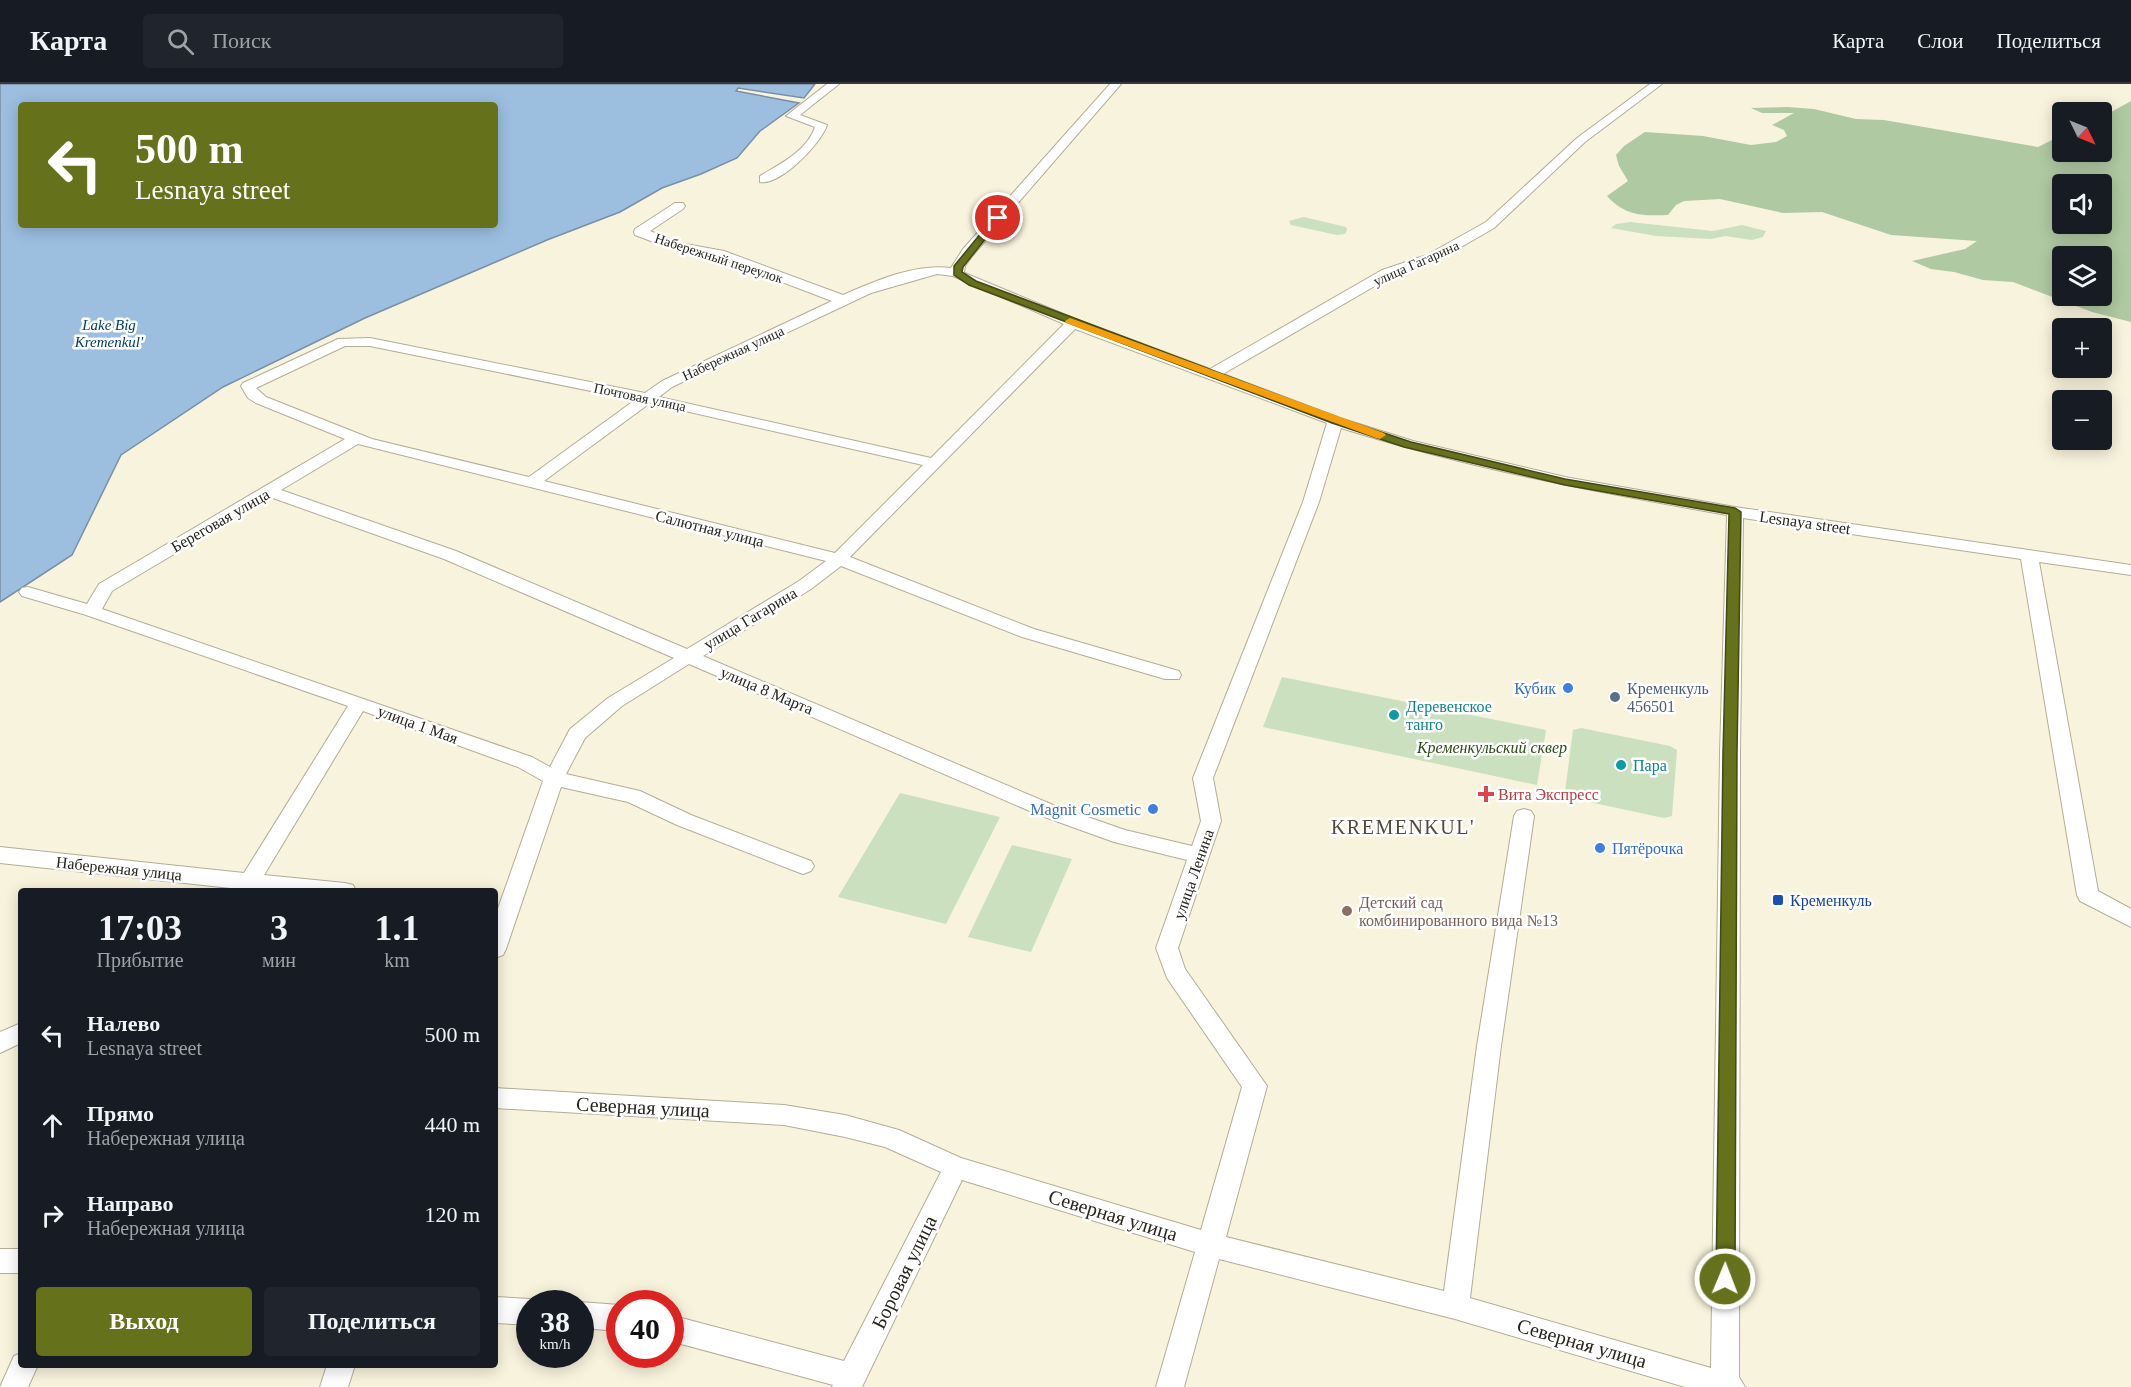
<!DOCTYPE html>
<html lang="ru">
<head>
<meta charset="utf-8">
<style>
	body { margin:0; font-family:"Times New Roman",serif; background:#20242c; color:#f1f3f6; height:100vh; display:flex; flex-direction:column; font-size:22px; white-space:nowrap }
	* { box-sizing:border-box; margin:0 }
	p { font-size:20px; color:#9ea1a6 }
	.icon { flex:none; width:33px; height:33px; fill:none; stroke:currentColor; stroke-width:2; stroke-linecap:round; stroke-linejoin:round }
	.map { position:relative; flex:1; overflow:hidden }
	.drawer { position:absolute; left:18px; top:804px; width:480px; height:480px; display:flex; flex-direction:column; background:#171b24; border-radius:6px; box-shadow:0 3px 15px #0003 }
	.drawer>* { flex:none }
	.guide { position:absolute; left:18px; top:18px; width:480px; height:126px; border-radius:6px; box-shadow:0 3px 15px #0003; background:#66711b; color:#fff; overflow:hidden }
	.needle { width:39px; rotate:133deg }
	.fabs { position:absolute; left:2052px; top:18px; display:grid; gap:12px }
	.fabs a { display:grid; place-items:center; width:60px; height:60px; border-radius:6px; background:#171b24; box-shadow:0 3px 15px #0003; font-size:30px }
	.speed { position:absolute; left:516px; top:1206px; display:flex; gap:12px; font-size:30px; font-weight:700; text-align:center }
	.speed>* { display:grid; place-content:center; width:78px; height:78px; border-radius:50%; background:#171b24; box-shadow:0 3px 15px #0003; line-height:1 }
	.speed small { font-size:15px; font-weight:400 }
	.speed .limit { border:9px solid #d22; background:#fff; color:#111 }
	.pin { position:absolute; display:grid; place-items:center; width:51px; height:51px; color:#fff; margin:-26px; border:3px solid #fff; border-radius:50%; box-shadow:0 2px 6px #0007 }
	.me { position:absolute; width:66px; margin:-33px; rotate:1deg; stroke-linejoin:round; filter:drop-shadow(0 0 4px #0008) }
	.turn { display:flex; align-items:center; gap:21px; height:126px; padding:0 18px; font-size:27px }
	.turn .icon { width:78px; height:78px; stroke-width:2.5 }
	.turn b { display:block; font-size:42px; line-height:51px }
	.eta { display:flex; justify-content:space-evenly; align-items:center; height:102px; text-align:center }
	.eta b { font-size:36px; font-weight:800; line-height:42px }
	.action { display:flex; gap:12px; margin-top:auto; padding:12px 18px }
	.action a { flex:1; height:69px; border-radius:6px; background:#66711b; color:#fff; font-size:24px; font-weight:800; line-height:69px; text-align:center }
	.action a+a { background:#20242c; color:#f1f3f6 }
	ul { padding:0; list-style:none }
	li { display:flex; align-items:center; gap:18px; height:90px; padding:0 18px }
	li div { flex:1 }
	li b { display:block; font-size:22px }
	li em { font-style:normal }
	header { display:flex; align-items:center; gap:36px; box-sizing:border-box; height:84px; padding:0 30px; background:#171b24; border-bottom:2px solid #363941 }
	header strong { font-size:28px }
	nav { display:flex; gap:33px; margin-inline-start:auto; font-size:21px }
	.search { width:420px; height:54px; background:#20242c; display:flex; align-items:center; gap:15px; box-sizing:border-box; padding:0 21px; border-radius:6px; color:#9ea1a6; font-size:22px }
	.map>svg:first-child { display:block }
	.green { fill:#cae0bf }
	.forest { fill:#afc9a2; fill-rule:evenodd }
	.water { fill:#9cbedf; stroke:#7990a4; stroke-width:1.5; fill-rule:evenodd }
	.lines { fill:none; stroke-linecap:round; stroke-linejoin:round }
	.minor-casing { stroke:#b2ad97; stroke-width:2 }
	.minor { fill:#fff; fill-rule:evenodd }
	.route { fill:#66711b; stroke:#424912; stroke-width:1.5 }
	.slow { fill:#f59e0b }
	.shop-dot { fill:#3f7fe0; stroke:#fff; stroke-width:2 }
	.service-dot { fill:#5c6f8a; stroke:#fff; stroke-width:2 }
	.culture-dot { fill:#0f9aa8; stroke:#fff; stroke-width:2 }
	.health-dot { fill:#e0444e; stroke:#fff; stroke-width:2 }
	.transit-dot { fill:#1a4fb4; stroke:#fff; stroke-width:2 }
	.education-dot { fill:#8d6e63; stroke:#fff; stroke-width:2 }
	.labels { text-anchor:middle; stroke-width:5; stroke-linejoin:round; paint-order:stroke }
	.far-street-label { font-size:14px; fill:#26241c; stroke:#fff }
	.far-water-label { font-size:15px; font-style:italic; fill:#023b64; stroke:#fff }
	.street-label { font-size:16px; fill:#26241c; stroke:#fff }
	.shop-label { font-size:16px; fill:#366cbe; stroke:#fff; text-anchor:end }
	.service-label { font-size:16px; fill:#4e5e75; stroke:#fff; text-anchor:start }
	.culture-label { font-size:16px; fill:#0d838f; stroke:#fff; text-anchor:start }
	.park-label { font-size:16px; font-style:italic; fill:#2a4b15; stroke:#fff }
	.health-label { font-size:16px; fill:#be3a42; stroke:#fff; text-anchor:start }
	.transit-label { font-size:16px; fill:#164399; stroke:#fff; text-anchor:start }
	.education-label { font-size:16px; fill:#785e54; stroke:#fff; text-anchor:start }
	.quarter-label { font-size:20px; letter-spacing:1.5px; fill:#4f4b38; stroke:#fff }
	.near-street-label { font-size:20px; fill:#26241c; stroke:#fff }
</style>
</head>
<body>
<header>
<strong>Карта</strong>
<div class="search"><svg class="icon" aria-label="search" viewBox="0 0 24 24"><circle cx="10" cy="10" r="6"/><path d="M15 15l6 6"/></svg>Поиск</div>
<nav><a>Карта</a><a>Слои</a><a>Поделиться</a></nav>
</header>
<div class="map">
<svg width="2131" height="1303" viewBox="0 0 2131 1303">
	<rect width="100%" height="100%" fill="#f8f3dc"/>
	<path class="green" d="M 1304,133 L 1346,143 L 1347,146 L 1345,150 L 1337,151 L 1291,141 L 1289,137 Z
		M 1630,138 L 1713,147 L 1742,141 L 1766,147 L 1763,153 L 1752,156 L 1725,152 L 1711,155 L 1656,152 L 1611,144 L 1616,140 Z
		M 1282,593 L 1546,646 L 1537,701 L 1263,643 Z
		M 1581,644 L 1670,662 L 1677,666 L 1672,732 L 1664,734 L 1570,714 L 1565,708 L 1573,646 Z
		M 900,709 L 1000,733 L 946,840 L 838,813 Z
		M 1012,761 L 1072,775 L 1031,868 L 968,853 Z"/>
	<path class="forest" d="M 2131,17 L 2131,238 L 2092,228 L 2013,198 L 1983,196 L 1954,188 L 1931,185 L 1912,177 L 1965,165 L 1977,157 L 1891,151 L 1822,128 L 1783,129 L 1720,115 L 1684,117 L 1676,121 L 1668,131 C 1643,132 1625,132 1607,112 L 1628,97 L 1619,82 L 1616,71 L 1624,62 L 1645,48 L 1703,52 L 1751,61 L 1776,58 L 1787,52 L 1784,46 L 1772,41 L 1794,29 L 1762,29 L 1751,24 L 1787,23 L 1814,25 L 1856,35 L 1884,36 L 2038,63 L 2062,51 L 2062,68 L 2102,68 L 2102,33 ZM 2102,100 L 2102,140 L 2062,140 L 2062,100 ZM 2102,172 L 2102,212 L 2062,212 L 2062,172 Z"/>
	<path class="water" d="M 0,0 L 815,0 L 804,14 L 738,4 L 736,7 L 799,19 L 760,47 L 737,74 L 701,90 L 662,104 L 620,128 L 547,156 L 365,234 L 223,303 L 121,371 L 72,471 L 0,518 ZM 21,21 L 495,21 L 495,141 L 21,141 Z"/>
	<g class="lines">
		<defs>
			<path id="minor" d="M 827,0 L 839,0 L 800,31 L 827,41 C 821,60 780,102 760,98 L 760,92 C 780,80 807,67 815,43 L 786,32 Z
				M 1110,0 L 1121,0 L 973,171 L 965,182 L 964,188 L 967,190 L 1078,236 L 1210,285 L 1382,186 L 1427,171 L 1486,138 L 1577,54 L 1650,0 L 1662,0 L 1585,58 L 1494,144 L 1437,177 L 1392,192 L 1223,290 L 1340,334 L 1413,357 L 1565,393 L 1735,423 L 2131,481 L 2131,491 L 2039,478 L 2098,807 L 2131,825 L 2131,843 L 2080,817 L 2077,811 L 2021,475 L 1743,434 L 1740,669 L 1739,1293 L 1745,1303 L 1685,1303 L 1455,1235 L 1219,1175 L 1184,1303 L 1156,1303 L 1195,1168 L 962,1096 L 862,1303 L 832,1303 L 833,1301 L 670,1257 L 670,1231 L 844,1277 L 941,1088 L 885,1063 L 845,1053 L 784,1041 L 495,1024 L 495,1004 L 784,1021 L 845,1031 L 899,1046 L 961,1074 L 1201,1146 L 1242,1003 L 1167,894 L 1156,864 L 1187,776 L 1114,758 L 1039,731 L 689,580 L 622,622 L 585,654 L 566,690 L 640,707 L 691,731 L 811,777 L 814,782 L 811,787 L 803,790 L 795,787 L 677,741 L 628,718 L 561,703 L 506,865 L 503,871 L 495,874 L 495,833 L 543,697 L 518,683 L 363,627 L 264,791 L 345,799 L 353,801 L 356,807 L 249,806 L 0,779 L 0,763 L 244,789 L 348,622 L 86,531 L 22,512 L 19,508 L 22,504 L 28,503 L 87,520 L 99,500 L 345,355 L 256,319 L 248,314 L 241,302 L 243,299 L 338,255 L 370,254 L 645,309 L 662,297 L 832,217 L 716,173 L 672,165 L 635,151 L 634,148 L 635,145 L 675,119 L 683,119 L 685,122 L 683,125 L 650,147 L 680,159 L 724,167 L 843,211 C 875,197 916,179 951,184 L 963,165 ZM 937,190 L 953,192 L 1064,240 L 931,374 L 659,313 L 672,303 L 871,209 ZM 1075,245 L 1327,339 L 1303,418 L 1193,694 L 1201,737 L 1192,762 L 1125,746 L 1053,721 L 703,572 L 811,505 L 841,482 L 1022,553 L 1165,595 L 1179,595 L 1181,591 L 1179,587 L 1034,545 L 850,473 ZM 345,262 L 370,262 L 635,316 L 529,393 L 372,355 L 266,313 L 256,304 ZM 650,319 L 923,381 L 835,469 L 544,397 ZM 1341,344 C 1467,384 1596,408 1727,431 L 1720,669 L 1711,1284 L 1470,1214 L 1501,962 L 1534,732 L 1531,727 L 1524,725 L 1517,727 L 1514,732 L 1477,962 L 1444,1207 L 1226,1153 L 1267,1002 L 1185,885 L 1178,864 L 1221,737 L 1213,694 L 1319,418 ZM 358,360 L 826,477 L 799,497 L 687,565 L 456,467 L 281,406 ZM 270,413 L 444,475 L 674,574 L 608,614 L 570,645 L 550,683 L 532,673 L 102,525 L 112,507 Z
				M 21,939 L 21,959 L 0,969 L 0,948 Z
				M 0,1165 L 21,1165 L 21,1189 L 0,1189 Z
				M 495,1213 L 530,1215 L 540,1220 L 530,1220 L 530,1241 L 495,1239 Z
				M 580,1218 L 620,1221 L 620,1247 L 580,1244 L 580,1220 L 577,1220 Z
				M 21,1269 L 21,1281 L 38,1281 L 28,1303 L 0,1303 L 14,1272 Z
				M 327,1281 L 355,1281 L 348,1303 L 320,1303 Z"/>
		</defs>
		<use href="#minor" class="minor-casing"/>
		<use href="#minor" class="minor"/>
	</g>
	<path class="route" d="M 995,132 L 1002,134 L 963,183 L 962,188 L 976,197 L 1339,334 L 1411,358 L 1565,395 L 1735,424 L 1741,428 L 1737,669 L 1735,1195 L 1732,1201 L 1725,1204 L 1719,1201 L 1716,1195 L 1723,669 L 1729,430 L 1565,401 L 1404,363 L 1332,339 L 969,201 L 954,191 L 954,182 Z"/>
	<path class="slow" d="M 1070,234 L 1384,349 L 1386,351 L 1380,355 L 1376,354 L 1066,239 L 1065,237 Z"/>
	<g class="shop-dot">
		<circle cx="1568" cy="604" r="6"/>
		<circle cx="1153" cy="725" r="6"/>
		<circle cx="1600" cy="764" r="6"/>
	</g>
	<circle class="service-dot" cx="1615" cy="613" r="6"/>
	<g class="culture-dot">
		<circle cx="1394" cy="631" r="6"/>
		<circle cx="1621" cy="681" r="6"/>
	</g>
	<path class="health-dot" d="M1483 701h6v6h6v6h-6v6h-6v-6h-6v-6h6z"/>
	<rect class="transit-dot" x="1772" y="810" width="12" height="12" rx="3"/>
	<circle class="education-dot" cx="1347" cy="827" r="6"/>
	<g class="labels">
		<g class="far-street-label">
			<text transform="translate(719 174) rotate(18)" y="5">Набережный переулок</text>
			<text transform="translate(1416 179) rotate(-24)" y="5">улица Гагарина</text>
			<text transform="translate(733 269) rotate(-25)" y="5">Набережная улица</text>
			<text transform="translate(640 313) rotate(12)" y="5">Почтовая улица</text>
		</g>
		<g class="far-water-label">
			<text x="109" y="246">Lake Big<tspan x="109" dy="17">Kremenkul'</tspan></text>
		</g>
		<g class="street-label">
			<text transform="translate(220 436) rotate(-30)" y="6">Береговая улица</text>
			<text transform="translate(1805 438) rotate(8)" y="6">Lesnaya street</text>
			<text transform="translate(710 444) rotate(14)" y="6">Салютная улица</text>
			<text transform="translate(750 534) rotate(-31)" y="6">улица Гагарина</text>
			<text transform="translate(767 606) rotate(23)" y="6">улица 8 Марта</text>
			<text transform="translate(418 640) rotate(20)" y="6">улица 1 Мая</text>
			<text transform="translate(119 784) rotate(6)" y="6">Набережная улица</text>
			<text transform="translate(1193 790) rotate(-71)" y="6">улица Ленина</text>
		</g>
		<g class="shop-label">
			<text x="1556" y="610">Кубик</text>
			<text x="1141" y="731">Magnit Cosmetic</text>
			<text x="1612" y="770" text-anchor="start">Пятёрочка</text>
		</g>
		<g class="service-label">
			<text x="1627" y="610">Кременкуль<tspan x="1627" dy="18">456501</tspan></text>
		</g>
		<g class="culture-label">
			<text x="1406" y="628">Деревенское<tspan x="1406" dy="18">танго</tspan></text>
			<text x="1633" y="687">Пара</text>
		</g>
		<g class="park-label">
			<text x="1492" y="669">Кременкульский сквер</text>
		</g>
		<g class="health-label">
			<text x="1498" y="716">Вита Экспресс</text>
		</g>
		<g class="transit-label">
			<text x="1790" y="822">Кременкуль</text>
		</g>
		<g class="education-label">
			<text x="1359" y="824">Детский сад<tspan x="1359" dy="18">комбинированного вида №13</tspan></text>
		</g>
		<g class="quarter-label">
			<text x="1403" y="750">KREMENKUL'</text>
		</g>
		<g class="near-street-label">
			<text transform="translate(643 1023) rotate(3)" y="7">Северная улица</text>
			<text transform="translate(1113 1131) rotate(17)" y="7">Северная улица</text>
			<text transform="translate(904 1188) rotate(-64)" y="7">Боровая улица</text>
			<text transform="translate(1582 1259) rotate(16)" y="7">Северная улица</text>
		</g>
	</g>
</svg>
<div class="fabs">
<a><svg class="needle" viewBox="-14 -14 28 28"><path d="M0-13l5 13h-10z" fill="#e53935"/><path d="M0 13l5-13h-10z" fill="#9ea1a6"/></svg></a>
<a><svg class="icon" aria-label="sound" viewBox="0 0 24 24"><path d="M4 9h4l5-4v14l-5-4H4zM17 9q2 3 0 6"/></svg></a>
<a><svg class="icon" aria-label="layers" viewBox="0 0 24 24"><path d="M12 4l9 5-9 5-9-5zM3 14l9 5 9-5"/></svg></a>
<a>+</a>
<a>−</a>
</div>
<div class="speed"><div>38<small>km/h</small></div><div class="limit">40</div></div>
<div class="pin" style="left:998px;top:134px;background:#d93025"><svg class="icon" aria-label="arrive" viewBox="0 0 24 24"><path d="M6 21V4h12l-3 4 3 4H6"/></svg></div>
<svg class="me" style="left:1725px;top:1195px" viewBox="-20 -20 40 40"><circle r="17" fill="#66711b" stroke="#fff" stroke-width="3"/><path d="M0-11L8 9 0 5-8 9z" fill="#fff"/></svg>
<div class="guide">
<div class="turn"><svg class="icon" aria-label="left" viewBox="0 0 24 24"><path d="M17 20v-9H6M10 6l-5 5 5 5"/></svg><div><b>500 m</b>Lesnaya street</div></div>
</div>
<section class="drawer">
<div class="eta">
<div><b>17:03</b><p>Прибытие</p></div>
<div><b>3</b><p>мин</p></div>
<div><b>1.1</b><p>km</p></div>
</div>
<ul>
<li><svg class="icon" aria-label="left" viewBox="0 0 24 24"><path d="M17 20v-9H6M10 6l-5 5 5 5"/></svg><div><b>Налево</b><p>Lesnaya street</p></div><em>500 m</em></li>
<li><svg class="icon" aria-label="ahead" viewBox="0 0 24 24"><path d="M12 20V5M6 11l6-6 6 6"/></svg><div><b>Прямо</b><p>Набережная улица</p></div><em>440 m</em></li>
<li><svg class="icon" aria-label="right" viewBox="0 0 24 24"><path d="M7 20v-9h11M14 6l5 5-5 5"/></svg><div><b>Направо</b><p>Набережная улица</p></div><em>120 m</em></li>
</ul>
<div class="action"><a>Выход</a><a>Поделиться</a></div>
</section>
</div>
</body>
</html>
